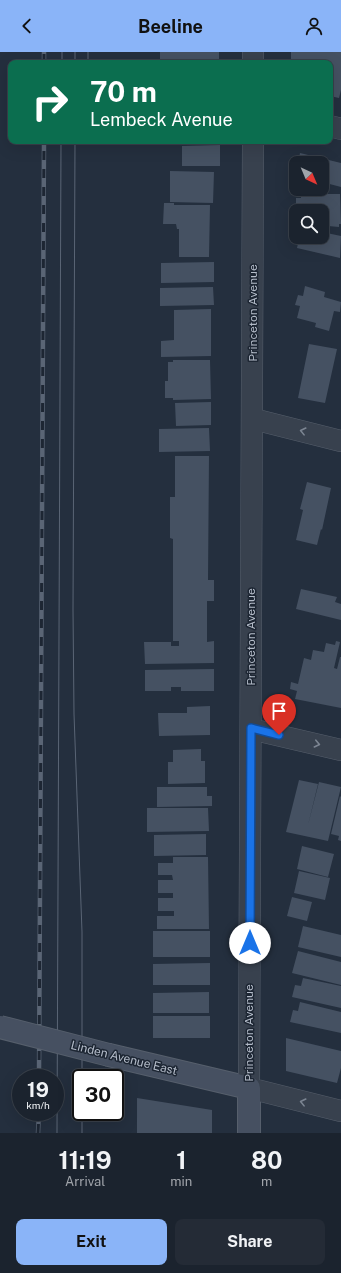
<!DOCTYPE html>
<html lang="en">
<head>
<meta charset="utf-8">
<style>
	body { margin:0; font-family:"Public Sans",sans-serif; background:#242b36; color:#f1f3f6; height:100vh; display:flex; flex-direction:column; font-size:15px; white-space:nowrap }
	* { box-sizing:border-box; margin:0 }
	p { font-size:13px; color:#a0a4aa }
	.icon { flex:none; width:22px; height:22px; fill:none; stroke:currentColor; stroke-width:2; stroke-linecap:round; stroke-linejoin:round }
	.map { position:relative; height:1081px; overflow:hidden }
	.side { display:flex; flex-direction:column; background:#1b232e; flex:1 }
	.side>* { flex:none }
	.banner { position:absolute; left:8px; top:8px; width:325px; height:84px; border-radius:8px; box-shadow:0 4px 16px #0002,0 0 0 1px #39404a; background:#0b6e4f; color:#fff; overflow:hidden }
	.needle { width:26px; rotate:136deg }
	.fabs { position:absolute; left:289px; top:104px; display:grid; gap:8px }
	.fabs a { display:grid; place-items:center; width:40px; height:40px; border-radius:8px; background:#1b232e; box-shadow:0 4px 16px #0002,0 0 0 1px #39404a; font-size:20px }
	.speed { position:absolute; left:12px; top:1017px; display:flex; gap:8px; font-size:20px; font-weight:700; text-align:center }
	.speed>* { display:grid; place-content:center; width:52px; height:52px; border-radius:50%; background:#1b232e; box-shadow:0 4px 16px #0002,0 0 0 1px #39404a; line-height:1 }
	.speed small { font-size:10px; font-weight:400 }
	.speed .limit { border:2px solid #111; border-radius:6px; background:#fff; color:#111 }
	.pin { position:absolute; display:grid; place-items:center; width:34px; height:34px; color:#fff; margin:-41px -17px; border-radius:50% 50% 50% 0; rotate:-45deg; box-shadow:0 0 4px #0007 }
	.pin .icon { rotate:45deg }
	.me { position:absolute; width:44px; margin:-22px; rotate:0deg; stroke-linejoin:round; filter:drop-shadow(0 0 3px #0008) }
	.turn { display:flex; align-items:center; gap:14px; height:84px; padding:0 16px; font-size:18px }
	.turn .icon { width:52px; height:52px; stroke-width:2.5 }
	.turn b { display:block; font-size:28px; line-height:34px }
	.eta { display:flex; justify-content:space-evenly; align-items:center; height:68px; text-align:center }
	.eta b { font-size:24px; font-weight:700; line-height:28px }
	.action { display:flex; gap:8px; margin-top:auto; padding:8px 16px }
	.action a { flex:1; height:46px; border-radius:8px; background:#8ab4f8; color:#111; font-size:16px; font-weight:700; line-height:46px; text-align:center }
	.action a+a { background:#242b36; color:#f1f3f6 }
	header { display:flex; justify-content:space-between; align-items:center; height:52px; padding:0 16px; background:#8ab4f8; color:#111; font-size:18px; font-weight:700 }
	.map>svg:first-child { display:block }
	.building { fill:#455162 }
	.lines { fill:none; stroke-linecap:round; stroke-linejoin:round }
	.street-casing { stroke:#565f6c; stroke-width:22 }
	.secondary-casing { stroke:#565f6c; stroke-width:24 }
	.street { stroke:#38414e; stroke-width:21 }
	.secondary { stroke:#465061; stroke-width:22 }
	.tram { stroke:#5a6575; stroke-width:1 }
	.rail-casing { stroke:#5a6575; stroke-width:4.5 }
	.rail { stroke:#1d2633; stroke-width:3; stroke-dasharray:9; stroke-linecap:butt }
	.secondary-bridge-casing { stroke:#565f6c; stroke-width:24; stroke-linecap:butt }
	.secondary-bridge { stroke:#465061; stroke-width:22 }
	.oneway { stroke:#7c8592 }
	.route-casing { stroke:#114b97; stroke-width:10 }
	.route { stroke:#1a73e8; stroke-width:7 }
	.labels { text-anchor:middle; stroke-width:3; stroke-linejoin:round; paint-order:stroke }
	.street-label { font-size:12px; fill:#b4bcc9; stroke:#1d2633 }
</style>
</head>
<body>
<header><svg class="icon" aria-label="back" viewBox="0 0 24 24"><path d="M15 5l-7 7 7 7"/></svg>Beeline<svg class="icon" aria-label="person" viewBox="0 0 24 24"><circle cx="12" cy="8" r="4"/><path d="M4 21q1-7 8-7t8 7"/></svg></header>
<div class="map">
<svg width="341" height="1081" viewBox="0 0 341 1081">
	<rect width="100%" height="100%" fill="#242f3e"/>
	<path class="building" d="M 160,0 L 219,0 L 219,11 L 160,11 Z
		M 291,0 L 341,0 L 341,38 L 339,46 L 330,44 L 330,11 L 291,11 Z
		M 220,93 L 220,114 L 182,114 L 182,94 Z
		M 300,101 L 341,111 L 341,135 L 322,130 L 322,111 L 298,111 Z
		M 170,119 L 214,120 L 213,151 L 170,150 Z
		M 301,142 L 340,142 L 341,172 L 339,172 L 339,175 L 328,174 L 328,172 L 322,172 L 322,159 L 296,159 L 296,146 L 301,146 Z
		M 164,151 L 174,151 L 174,153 L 210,153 L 209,205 L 179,205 L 179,177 L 177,177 L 176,172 L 163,172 Z
		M 295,179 L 296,185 L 322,185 L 322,180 L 341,184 L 340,206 L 297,196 L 299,187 L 294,185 Z
		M 214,210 L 214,230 L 161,231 L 161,211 Z
		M 305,234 L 325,240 L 324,245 L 341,250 L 340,260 L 334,259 L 329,279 L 315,275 L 316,271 L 297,266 L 300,254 L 295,253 L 298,243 L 303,244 Z
		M 213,235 L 214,253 L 160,254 L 160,236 Z
		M 211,257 L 211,304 L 161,305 L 161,289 L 174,288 L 174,258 Z
		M 309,292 L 337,297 L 325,351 L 298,346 Z
		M 173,308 L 210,308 L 211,347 L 173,348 L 173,346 L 165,346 L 165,329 L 168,329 L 168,310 L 173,310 Z
		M 211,350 L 211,373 L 176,374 L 175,351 Z
		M 209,376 L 210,399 L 159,400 L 159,377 Z
		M 175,404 L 209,404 L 208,528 L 214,528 L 214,549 L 207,549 L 207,590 L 214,589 L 214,611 L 145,612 L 144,590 L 171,590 L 171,594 L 179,594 L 179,589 L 173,589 L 173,487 L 170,486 L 170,445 L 175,445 Z
		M 307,430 L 331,436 L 322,478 L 321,477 L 317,493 L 296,488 L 303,458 L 300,457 Z
		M 301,537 L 337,545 L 335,550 L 341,552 L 341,568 L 296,557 Z
		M 336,589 L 340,590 L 334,616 L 337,617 L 340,605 L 341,605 L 341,656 L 295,647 L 297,639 L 290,637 L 291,630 L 298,632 L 304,606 L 311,608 L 313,598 L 324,600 L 326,591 L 335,593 Z
		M 214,617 L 214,639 L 181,639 L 181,635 L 171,635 L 171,639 L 145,639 L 145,618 Z
		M 210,654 L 210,683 L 159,684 L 158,661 L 187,661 L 187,655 Z
		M 201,697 L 201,709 L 205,709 L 205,731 L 168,732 L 168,710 L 173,710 L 173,698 Z
		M 299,728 L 318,732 L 308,773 L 319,730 L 341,735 L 328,789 L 286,780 Z
		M 157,735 L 207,735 L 207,744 L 212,744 L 212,754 L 157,755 Z
		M 340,744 L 341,745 L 341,789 L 338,788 L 339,784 L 331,782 Z
		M 147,756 L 208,756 L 209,779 L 147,780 Z
		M 206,782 L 206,803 L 154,804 L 154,783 Z
		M 302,794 L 334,802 L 328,825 L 297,817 Z
		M 173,805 L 208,805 L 209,877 L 157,877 L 157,864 L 174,864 L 174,859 L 158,859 L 158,846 L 173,846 L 173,841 L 158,841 L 158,828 L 173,828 L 172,823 L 158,823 L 158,811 L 173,811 Z
		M 299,819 L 330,826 L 325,848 L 294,841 Z
		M 292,845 L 312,850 L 307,869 L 287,864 Z
		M 303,874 L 341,883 L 341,905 L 298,895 Z
		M 153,879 L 210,879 L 210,905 L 153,905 Z
		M 298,899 L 341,910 L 341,933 L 292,921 Z
		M 210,911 L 210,933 L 153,933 L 153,912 Z
		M 303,926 L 341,934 L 341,956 L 292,945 L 295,933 L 301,934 Z
		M 209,940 L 209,961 L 153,961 L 153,941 Z
		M 300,950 L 341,960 L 341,981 L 290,970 L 293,958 L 298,959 Z
		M 153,964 L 210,964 L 210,986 L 153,986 Z
		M 286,986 L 341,999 L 341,1016 L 337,1031 L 286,1019 Z
		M 137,1046 L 212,1058 L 212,1081 L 137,1081 Z"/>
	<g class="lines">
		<defs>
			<path id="street" d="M 253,11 L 253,0
				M 330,74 L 341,77
				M 253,89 L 249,1036 L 341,1059
				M 253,367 L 341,389
				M 251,677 L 341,698"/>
			<path id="secondary" d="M 109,1003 L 249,1036 L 249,1081"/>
		</defs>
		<use href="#street" class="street-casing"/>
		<use href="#secondary" class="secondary-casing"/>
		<use href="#street" class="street"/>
		<use href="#secondary" class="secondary"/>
		<path class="tram" d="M 62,11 L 62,0
			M 75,11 L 75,0
			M 88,11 L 88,0
			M 75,89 L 73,558 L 74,662 L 82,880 L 82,1026
			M 82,1060 L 82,1081
			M 57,1081 L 61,89"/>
		<defs>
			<path id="rail" d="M 44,11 L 44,0
				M 39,1026 L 44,89
				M 38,1081 L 39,1060"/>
		</defs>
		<use href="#rail" class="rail-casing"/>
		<use href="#rail" class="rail"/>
		<defs>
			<path id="secondary-bridge" d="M 0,975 L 109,1003"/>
		</defs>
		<use href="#secondary-bridge" class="secondary-bridge-casing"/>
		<use href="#secondary-bridge" class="secondary-bridge"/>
	</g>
	<defs><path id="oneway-chevron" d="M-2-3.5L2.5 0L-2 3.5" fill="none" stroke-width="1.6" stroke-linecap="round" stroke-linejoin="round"/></defs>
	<g class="oneway">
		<use href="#oneway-chevron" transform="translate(303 379) rotate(-166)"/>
		<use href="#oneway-chevron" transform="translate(317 692) rotate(13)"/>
		<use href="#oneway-chevron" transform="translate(303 1050) rotate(-166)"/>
	</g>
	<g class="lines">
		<defs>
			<path id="route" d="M 250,891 L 251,676 L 279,683"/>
		</defs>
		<use href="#route" class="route-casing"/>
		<use href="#route" class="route"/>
	</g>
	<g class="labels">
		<g class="street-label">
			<text transform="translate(253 261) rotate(-90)" y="4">Princeton Avenue</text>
			<text transform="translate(251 585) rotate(-90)" y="4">Princeton Avenue</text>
			<text transform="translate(249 981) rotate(-90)" y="4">Princeton Avenue</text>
			<text transform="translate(124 1006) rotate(14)" y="4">Linden Avenue East</text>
		</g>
	</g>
</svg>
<div class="fabs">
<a><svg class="needle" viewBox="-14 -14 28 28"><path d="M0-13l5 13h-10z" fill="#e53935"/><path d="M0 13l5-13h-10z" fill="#a0a4aa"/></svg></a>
<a><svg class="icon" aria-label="search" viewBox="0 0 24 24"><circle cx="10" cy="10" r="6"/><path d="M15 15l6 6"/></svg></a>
</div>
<div class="speed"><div>19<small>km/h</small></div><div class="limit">30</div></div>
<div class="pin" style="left:279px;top:683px;background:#d93025"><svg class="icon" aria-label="arrive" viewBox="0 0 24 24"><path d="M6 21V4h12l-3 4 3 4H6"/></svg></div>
<svg class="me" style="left:250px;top:891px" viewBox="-20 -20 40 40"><circle r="19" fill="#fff"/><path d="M0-13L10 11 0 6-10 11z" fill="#1a73e8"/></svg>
<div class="banner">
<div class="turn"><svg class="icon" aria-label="right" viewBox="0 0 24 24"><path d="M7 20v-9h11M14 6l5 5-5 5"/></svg><div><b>70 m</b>Lembeck Avenue</div></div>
</div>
</div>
<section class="side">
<div class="eta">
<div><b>11:19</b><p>Arrival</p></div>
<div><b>1</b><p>min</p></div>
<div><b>80</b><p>m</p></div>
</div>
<div class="action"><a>Exit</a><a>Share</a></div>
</section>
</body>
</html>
